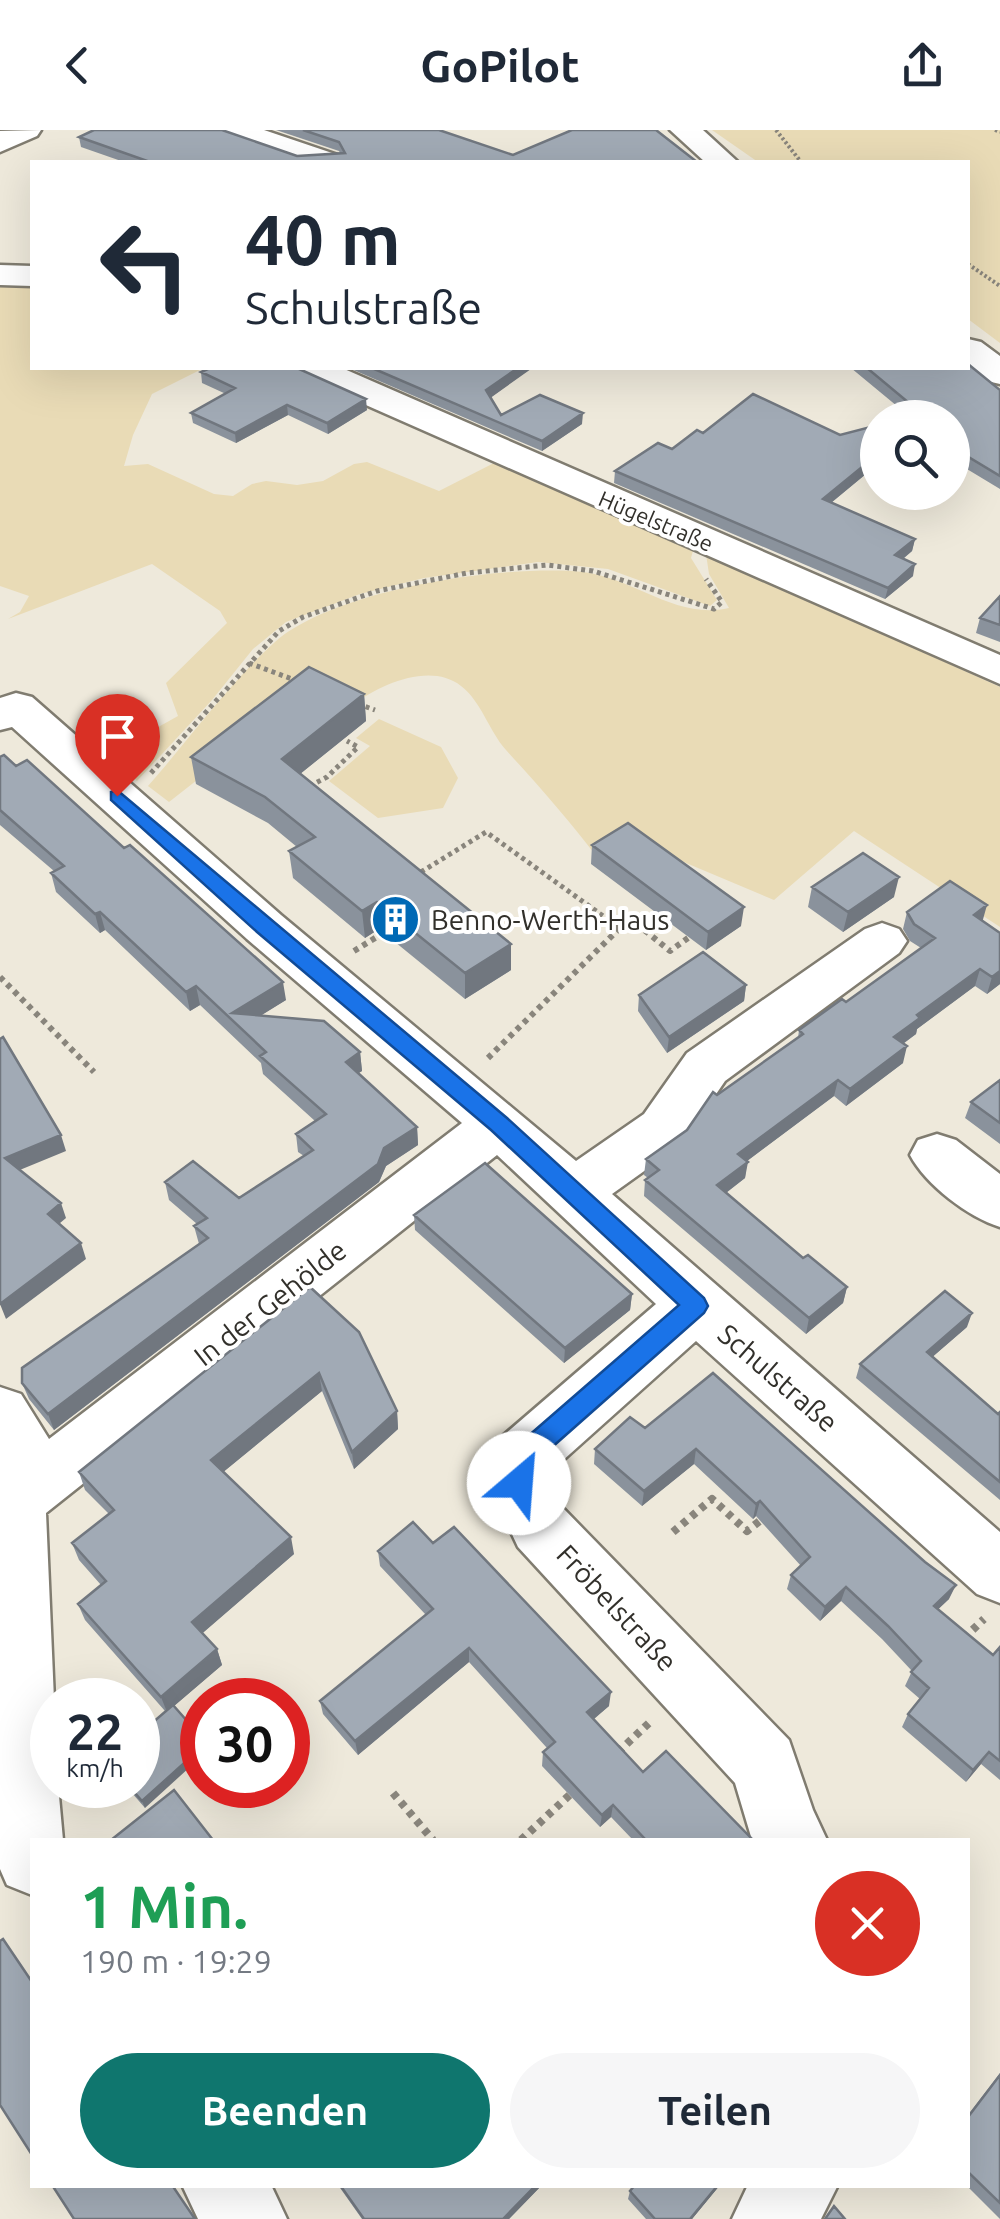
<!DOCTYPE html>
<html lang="de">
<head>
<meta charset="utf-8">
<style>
	body { margin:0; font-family:Ubuntu,sans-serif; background:#f6f6f7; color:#1f2937; height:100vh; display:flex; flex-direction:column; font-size:38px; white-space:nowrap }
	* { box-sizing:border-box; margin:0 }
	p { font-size:32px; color:#747a83 }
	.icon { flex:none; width:55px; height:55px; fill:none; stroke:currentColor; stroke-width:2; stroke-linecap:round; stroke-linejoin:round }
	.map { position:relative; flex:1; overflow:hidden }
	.drawer { position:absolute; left:30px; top:1708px; width:940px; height:350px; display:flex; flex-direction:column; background:#fff; border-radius:0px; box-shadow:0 10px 40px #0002 }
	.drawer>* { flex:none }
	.guide { position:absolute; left:30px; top:30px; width:940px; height:210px; border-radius:0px; box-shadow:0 10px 40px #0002; background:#fff; color:#1f2937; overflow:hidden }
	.controls { position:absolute; left:860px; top:270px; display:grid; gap:20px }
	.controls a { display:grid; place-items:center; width:110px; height:110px; border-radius:50%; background:#fff; box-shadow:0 10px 40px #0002; font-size:50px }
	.speed { position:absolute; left:30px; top:1548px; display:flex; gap:20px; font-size:50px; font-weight:700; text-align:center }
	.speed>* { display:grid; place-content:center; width:130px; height:130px; border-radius:50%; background:#fff; box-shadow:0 10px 40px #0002; line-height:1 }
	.speed small { font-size:25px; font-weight:400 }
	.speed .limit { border:15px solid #d22; background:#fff; color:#111 }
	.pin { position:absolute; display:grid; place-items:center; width:85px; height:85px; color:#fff; margin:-102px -42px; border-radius:50% 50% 50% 0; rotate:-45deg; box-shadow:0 0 10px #0007 }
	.pin .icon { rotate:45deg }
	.me { position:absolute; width:110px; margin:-55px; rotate:27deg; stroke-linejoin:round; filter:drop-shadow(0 0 8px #0008) }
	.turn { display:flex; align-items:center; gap:35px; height:210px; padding:0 50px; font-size:45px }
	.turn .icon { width:130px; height:130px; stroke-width:2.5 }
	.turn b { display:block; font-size:70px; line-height:85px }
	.round { display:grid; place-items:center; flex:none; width:105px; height:105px; border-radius:52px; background:#f6f6f7 }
	.overview { display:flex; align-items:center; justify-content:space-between; height:170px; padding:0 50px }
	h1 { font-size:60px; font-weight:700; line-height:75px; color:#1e9e55 }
	.primary-button { display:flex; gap:20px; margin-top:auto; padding:20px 50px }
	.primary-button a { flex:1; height:115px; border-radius:60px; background:#0f766e; color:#fff; font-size:40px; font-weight:700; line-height:115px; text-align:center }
	.primary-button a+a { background:#f6f6f7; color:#1f2937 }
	header { display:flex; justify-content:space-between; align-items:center; height:130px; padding:0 50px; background:#fff; font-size:45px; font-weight:700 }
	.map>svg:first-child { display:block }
	.green { fill:#e9dbb6 }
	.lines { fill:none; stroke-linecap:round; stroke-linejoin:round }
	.minor-casing { stroke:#807c70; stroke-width:5 }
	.path-far3 { stroke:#89857c; stroke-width:4; stroke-dasharray:2.5 2.5; stroke-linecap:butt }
	.path-far2 { stroke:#89857c; stroke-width:5; stroke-dasharray:4 4; stroke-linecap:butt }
	.path-far1 { stroke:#89857c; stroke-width:6; stroke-dasharray:5 5; stroke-linecap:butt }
	.path { stroke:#89857c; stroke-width:8; stroke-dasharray:6 6; stroke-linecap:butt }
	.minor { fill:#fff; fill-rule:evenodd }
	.wall { fill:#8a929c }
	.shaded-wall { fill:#71777f }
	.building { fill:#a1aab5; stroke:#71777f; stroke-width:2.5 }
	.route { fill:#1a73e8; stroke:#114b97; stroke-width:2.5 }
	.labels { text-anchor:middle; stroke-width:8; stroke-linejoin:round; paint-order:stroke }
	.far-street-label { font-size:22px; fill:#32302b; stroke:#fff }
	.poi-label { font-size:28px; fill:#32302b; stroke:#fff; text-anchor:start }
	.street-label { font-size:28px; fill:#32302b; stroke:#fff }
</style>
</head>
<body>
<header><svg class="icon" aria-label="back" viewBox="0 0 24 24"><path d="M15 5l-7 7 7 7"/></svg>GoPilot<svg class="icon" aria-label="share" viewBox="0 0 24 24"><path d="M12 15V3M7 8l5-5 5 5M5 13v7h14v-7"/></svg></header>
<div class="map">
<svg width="1000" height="2089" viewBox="0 0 1000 2089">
	<rect width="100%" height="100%" fill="#eee9db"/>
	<path class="green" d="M 712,0 L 1000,0 L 1000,213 L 968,189 L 968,32 L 758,32 Z
		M 0,155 L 32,155 L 32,238 L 204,238 L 152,264 L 133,305 L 124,336 L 148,334 L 214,364 L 233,366 L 252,354 L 266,351 L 297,355 L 323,351 L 354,334 L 367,332 L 439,361 L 494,333 L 694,417 L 691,428 L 717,470 L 710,476 L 608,439 L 538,432 L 424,448 L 360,464 L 286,492 L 253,519 L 212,570 L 137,651 L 110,624 L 178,586 L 166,553 L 227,493 L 220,481 L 152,434 L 8,489 L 20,482 L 29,466 L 0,456 Z
		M 706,424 L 1000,557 L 1000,797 L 854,701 L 774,770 L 629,709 L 597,727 C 568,689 538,655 506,620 C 489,601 481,571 461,556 C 431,532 380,554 353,575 L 312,560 L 169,672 L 148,656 C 187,612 232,550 275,512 C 336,459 504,434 583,442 C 635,448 675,490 729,478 L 709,444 Z
		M 379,589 L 441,617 L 458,648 L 443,678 L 378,688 L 329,651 L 370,616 L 356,608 Z"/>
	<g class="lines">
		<defs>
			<path id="minor" d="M 41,0 L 37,6 L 0,22 L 0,1 Z
				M 220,0 L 264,0 L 338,25 L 342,32 L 299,32 L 224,6 Z
				M 670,0 L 703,0 L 738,32 L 705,32 Z
				M 0,135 L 32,136 L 32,156 L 0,155 Z
				M 968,209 L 981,212 L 1000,226 L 1000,254 L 987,251 L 968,236 Z
				M 295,238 L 342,238 L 1000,525 L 1000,554 L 300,246 Z
				M 16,563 L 32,567 L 281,785 L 576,1031 L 644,984 L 687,923 L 865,799 L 882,793 L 899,799 L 907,811 L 899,823 L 725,951 L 682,1014 L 612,1064 L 1000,1402 L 1000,1473 L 977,1464 L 696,1211 L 551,1341 L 550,1352 L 562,1377 L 789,1610 L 813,1680 L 827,1710 L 752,1710 L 735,1653 L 518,1417 L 488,1353 L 489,1329 L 498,1310 L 656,1174 L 497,1025 L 46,1383 L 54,1570 L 52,1655 L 58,1655 L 63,1710 L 32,1710 L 32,1765 L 7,1755 L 0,1739 L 0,1257 L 21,1264 L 49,1309 L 462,993 L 247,809 L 12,597 L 0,600 L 0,568 Z
				M 937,1004 L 956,1010 L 1000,1044 L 1000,1097 C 968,1087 926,1055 910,1025 L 918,1010 Z
				M 182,2055 L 271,2055 L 287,2089 L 198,2089 Z
				M 748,2055 L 838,2055 L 821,2089 L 732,2089 Z"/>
		</defs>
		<use href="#minor" class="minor-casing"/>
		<path class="path-far3" d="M 776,0 L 801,32
			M 995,0 L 1000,2
			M 968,134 L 1000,156"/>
		<path class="path-far2" d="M 249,533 L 300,552
			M 358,574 L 375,580
			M 151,643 L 279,501 L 303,487 L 377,461 L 467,443 L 547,435 L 593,441 L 714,479 L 722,472 L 706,449
			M 310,656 L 327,647 L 358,617 L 347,611
			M 421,742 L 486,702 L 617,796
			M 621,796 L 630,788 L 640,796"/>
		<path class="path-far1" d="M 614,794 L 618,797
			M 637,794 L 670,821 L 688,808
			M 354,821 L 380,805
			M 0,847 L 94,942
			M 488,928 L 624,794"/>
		<path class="path" d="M 673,1402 L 712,1369 L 747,1401 L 766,1386
			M 964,1508 L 984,1489
			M 618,1622 L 649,1593
			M 393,1663 L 433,1710
			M 521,1710 L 575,1660"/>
		<use href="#minor" class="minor"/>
	</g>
	<path class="wall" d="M 276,0 L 439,0 L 513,25 L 697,32 L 124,32 L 81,17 L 79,7 L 297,26 L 340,23 L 339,21 Z
		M 349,238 L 531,238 L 490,268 L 501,285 L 582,294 L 542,321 Z
		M 851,238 L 968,238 L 1000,260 L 1000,359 L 952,330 L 952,288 L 909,286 Z
		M 298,239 L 367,280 L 328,304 L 288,285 L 236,313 L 193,293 L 191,283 L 226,264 L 202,253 L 201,242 Z
		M 878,295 L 878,334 L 831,373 L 915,409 L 912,421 L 903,429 L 913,446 L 885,469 L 614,353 L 615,341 L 672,319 L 703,303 L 840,305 Z
		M 1000,466 L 1000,512 L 976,503 L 980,488 Z
		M 364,564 L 366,591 L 300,644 L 511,840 L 465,869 L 379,799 L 365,808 L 293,748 L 289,721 L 297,717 L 268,693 L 196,654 L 191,627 Z
		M 0,627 L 286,870 L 261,885 L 360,922 L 362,941 L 358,943 L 417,997 L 418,1015 L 386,1036 L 379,1052 L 54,1300 L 29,1269 L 22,1253 L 199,1114 L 194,1096 L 197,1094 L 169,1070 L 165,1052 L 239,1068 L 304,1026 L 298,1022 L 296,1004 L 315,991 L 263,944 L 261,933 L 200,875 L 190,881 L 105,800 L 100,803 L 56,762 L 51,743 L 54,741 L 0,695 Z
		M 592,715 L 741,796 L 706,820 L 591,734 Z
		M 812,757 L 894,767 L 843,802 L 808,777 Z
		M 907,782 L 983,791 L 1000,854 L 987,864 L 975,856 L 917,899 L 916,904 L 903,914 L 903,933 L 846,976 L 834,966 L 747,1031 L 745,1048 L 726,1063 L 803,1128 L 847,1157 L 843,1173 L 806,1204 L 644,1066 L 645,1050 L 648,1048 L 644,1045 L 646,1029 L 687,1000 L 717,965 L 798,908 L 799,900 L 846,872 L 921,818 L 910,811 L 903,799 Z
		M 746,855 L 744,871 L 667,923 L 638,881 L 639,865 Z
		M 1000,950 L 1000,1014 L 965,988 L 971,972 Z
		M 414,1085 L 632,1164 L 630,1180 L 564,1233 L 415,1100 Z
		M 310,1157 L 397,1281 L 398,1299 L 354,1339 L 322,1261 L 223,1342 L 294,1424 L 202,1503 L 217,1519 L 222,1535 L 174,1576 L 145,1678 L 125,1655 L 138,1655 L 165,1581 L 85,1490 L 78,1474 L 101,1455 L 79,1430 L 72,1413 L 109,1384 L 85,1360 L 79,1342 Z
		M 967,1197 L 932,1227 L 998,1284 L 1000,1282 L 1000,1370 L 856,1248 L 860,1234 Z
		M 713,1243 L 949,1469 L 938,1479 L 993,1525 L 1000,1517 L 1000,1650 L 981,1634 L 966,1652 L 902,1597 L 908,1584 L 920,1569 L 905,1556 L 912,1541 L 882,1509 L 841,1471 L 820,1491 L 787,1459 L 791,1445 L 801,1436 L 756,1386 L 753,1389 L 694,1334 L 642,1376 L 594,1334 L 595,1319 L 645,1298 Z
		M 433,1413 L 609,1576 L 593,1589 L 643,1642 L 753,1710 L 633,1710 L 611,1687 L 600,1697 L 542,1636 L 543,1622 L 547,1618 L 469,1532 L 358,1625 L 323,1584 L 320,1571 L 426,1485 L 380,1436 L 378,1421 Z
		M 1000,1943 L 1000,2089 L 966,2055 L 968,2055 L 968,1985 Z
		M 338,2055 L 542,2055 L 509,2089 L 362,2089 Z
		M 720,2055 L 692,2089 L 646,2089 L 628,2069 L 630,2061 Z"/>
	<path class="shaded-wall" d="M 518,238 L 531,239 L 486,271 L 486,260 Z
		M 366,269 L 367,280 L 328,304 L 327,293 Z
		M 287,275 L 288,285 L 236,313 L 235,303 Z
		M 583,283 L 582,294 L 542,321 L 542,311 Z
		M 878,324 L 878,334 L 821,381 L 823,369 Z
		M 915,409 L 912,421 L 893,437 L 895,425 Z
		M 915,434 L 913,446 L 885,469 L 888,458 Z
		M 364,564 L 366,591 L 285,656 L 282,629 Z
		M 899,747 L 894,767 L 843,802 L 848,782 Z
		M 377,772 L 379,799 L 365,808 L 362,781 Z
		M 987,775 L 982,793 L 974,785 Z
		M 744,777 L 741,796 L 706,820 L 708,802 Z
		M 100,782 L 105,800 L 100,803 L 95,784 Z
		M 511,814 L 511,840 L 465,869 L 465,843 Z
		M 980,839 L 975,856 L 917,899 L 916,904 L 890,923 L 894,907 L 917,885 Z
		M 1000,841 L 1000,854 L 987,864 L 992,847 Z
		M 283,852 L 286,870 L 241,898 L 232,883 Z
		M 746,855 L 744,871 L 667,923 L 669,907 Z
		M 196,856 L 200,875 L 190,881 L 186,862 Z
		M 907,916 L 903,933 L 846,976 L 850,959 Z
		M 360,922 L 362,941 L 348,950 L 346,932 Z
		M 838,950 L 834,966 L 735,1040 L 738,1024 Z
		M 417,997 L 418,1015 L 386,1036 L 379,1052 L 54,1300 L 48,1284 L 384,1018 Z
		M 61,1005 L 66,1021 L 10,1044 L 5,1028 Z
		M 748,1032 L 745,1048 L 714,1072 L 717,1055 Z
		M 61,1073 L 66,1088 L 53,1099 L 48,1084 Z
		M 81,1113 L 86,1129 L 6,1189 L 0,1174 Z
		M 847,1157 L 843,1173 L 806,1204 L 809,1188 Z
		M 632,1164 L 630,1180 L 564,1233 L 565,1218 Z
		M 972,1183 L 967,1197 L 922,1236 L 927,1222 Z
		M 319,1243 L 322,1261 L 216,1348 L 211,1330 Z
		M 397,1281 L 398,1299 L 354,1339 L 352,1322 Z
		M 696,1319 L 694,1334 L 642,1376 L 644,1361 Z
		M 760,1371 L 756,1386 L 753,1389 L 756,1374 Z
		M 291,1407 L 294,1424 L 197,1508 L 192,1492 Z
		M 956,1455 L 949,1469 L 928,1489 L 934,1476 Z
		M 846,1457 L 841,1471 L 820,1491 L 825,1477 Z
		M 469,1518 L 469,1532 L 358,1625 L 355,1611 Z
		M 217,1519 L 222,1535 L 167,1582 L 161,1567 Z
		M 611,1562 L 609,1576 L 586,1596 L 587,1582 Z
		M 202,1617 L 202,1626 L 145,1678 L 142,1671 Z
		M 989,1622 L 981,1634 L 966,1652 L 973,1640 Z
		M 613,1675 L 611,1687 L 600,1697 L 602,1685 Z
		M 536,2055 L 542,2055 L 509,2089 L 503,2089 Z
		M 718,2055 L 720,2055 L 692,2089 L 690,2089 Z"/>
	<path class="building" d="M 94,0 L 222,0 L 297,26 L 345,23 L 339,12 L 303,0 L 439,0 L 513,25 L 572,0 L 656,0 L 697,32 L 150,32 L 79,7 Z
		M 968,234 L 1000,260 L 1000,346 L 952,317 L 952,288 L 903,288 L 921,283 L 867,238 L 968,238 Z
		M 210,238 L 297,238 L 366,269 L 327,293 L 287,275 L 235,303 L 191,283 L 235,258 L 201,242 Z
		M 372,238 L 518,238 L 486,260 L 501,285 L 540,265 L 583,283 L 542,311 Z
		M 753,264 L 840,305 L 878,295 L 878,324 L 823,369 L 915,409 L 895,425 L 915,434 L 888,458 L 615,341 L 658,313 L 672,319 L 697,300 L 703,303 Z
		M 1000,466 L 1000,495 L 980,488 Z
		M 309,537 L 364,564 L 282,629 L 511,814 L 465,843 L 377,772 L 362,781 L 289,721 L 315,707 L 265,667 L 191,627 Z
		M 4,625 L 16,636 L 27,630 L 124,718 L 130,715 L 283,852 L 232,883 L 324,891 L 360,922 L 346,932 L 417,997 L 384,1018 L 378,1034 L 48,1284 L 22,1253 L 22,1238 L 208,1108 L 194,1096 L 207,1088 L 165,1052 L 193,1031 L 239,1068 L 313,1020 L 296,1004 L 326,984 L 260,926 L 266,922 L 196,856 L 186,862 L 100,782 L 95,784 L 51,743 L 64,736 L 0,680 L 0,627 Z
		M 628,693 L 744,777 L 708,802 L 592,715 Z
		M 863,723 L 899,747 L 848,782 L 812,757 Z
		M 950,751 L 987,775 L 974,785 L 1000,803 L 1000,841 L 992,847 L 980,839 L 917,885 L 920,888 L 894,907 L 907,916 L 850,959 L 838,950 L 738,1024 L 748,1032 L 717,1055 L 803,1128 L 808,1125 L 847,1157 L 809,1188 L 645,1050 L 659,1040 L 646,1029 L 687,1000 L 713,962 L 717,965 L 803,904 L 799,900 L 842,869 L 846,872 L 935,808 L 914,794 L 907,782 Z
		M 703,822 L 746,855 L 669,907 L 639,865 Z
		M 3,907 L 61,1005 L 5,1028 L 61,1073 L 48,1084 L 81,1113 L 0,1174 L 0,909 Z
		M 1000,950 L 1000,993 L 971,972 Z
		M 485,1033 L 632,1164 L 565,1218 L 414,1085 Z
		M 310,1157 L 359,1202 L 397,1281 L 352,1322 L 319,1243 L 211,1330 L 291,1407 L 192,1492 L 217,1519 L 161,1567 L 78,1474 L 106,1451 L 72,1413 L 114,1380 L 79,1342 Z
		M 945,1161 L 972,1183 L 927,1222 L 998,1284 L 1000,1282 L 1000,1352 L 860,1234 Z
		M 713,1243 L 925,1432 L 956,1455 L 934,1476 L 993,1525 L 1000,1517 L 1000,1631 L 989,1622 L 973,1640 L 908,1584 L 929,1558 L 911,1542 L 921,1531 L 888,1496 L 846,1457 L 825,1477 L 791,1445 L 810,1427 L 760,1371 L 756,1374 L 696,1319 L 644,1361 L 595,1319 L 630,1287 L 645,1298 Z
		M 413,1392 L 433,1413 L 454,1397 L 611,1562 L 587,1582 L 643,1642 L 666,1621 L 753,1710 L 646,1710 L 613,1675 L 602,1685 L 543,1622 L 555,1612 L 469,1518 L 355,1611 L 320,1571 L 433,1479 L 378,1421 Z
		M 173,1575 L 202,1608 L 202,1617 L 142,1671 L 128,1655 L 138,1655 L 138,1605 Z
		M 174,1660 L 213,1710 L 111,1710 Z
		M 3,1809 L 32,1852 L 32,2025 L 0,1975 L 0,1811 Z
		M 1000,1945 L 1000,2073 L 968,2042 L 968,1987 Z
		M 52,2055 L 172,2055 L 195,2089 L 74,2089 Z
		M 340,2055 L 536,2055 L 503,2089 L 364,2089 Z
		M 635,2055 L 718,2055 L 690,2089 L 655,2089 L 630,2061 Z
		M 834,2076 L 845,2089 L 825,2089 Z"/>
	<path class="route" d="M 117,660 L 507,988 L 704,1168 L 708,1176 L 704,1183 L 533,1334 L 528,1361 L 519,1364 L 510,1361 L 506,1353 L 511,1321 L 679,1175 L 491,1000 L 257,802 L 111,670 L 111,662 Z"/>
	<defs>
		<symbol id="building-disc" viewBox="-11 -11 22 22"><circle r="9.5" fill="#0069b5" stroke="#fff"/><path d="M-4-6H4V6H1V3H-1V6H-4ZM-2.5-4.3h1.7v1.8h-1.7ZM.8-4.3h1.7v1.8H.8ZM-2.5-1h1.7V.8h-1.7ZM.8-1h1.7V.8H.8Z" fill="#fff"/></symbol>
	</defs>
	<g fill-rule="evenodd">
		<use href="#building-disc" x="368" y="762" width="55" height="55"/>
	</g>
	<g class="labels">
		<g class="far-street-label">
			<text transform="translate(656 391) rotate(23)" y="8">Hügelstraße</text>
		</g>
		<g class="poi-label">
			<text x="431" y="800">Benno-Werth-Haus</text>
		</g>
		<g class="street-label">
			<text transform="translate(270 1173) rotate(-38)" y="10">In der Gehölde</text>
			<text transform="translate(778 1248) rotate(41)" y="10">Schulstraße</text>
			<text transform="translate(617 1478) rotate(47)" y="10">Fröbelstraße</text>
		</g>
	</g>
</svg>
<div class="controls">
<a><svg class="icon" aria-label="search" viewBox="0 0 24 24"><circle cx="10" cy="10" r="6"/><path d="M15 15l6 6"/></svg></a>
</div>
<div class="speed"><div>22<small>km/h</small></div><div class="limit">30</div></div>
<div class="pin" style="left:117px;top:666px;background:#d93025"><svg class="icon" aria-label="arrive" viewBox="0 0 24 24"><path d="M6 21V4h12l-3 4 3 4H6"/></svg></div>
<svg class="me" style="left:519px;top:1353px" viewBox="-20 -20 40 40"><circle r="19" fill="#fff"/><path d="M0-13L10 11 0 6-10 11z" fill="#1a73e8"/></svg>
<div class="guide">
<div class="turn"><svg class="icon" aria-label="left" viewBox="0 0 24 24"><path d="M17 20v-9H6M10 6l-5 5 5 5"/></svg><div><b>40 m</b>Schulstraße</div></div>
</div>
<section class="drawer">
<div class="overview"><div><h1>1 Min.</h1><p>190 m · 19:29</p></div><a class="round" style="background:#d93025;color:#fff"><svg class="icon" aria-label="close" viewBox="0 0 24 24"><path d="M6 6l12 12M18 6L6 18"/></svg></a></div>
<div class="primary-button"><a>Beenden</a><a>Teilen</a></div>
</section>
</div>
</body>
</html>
